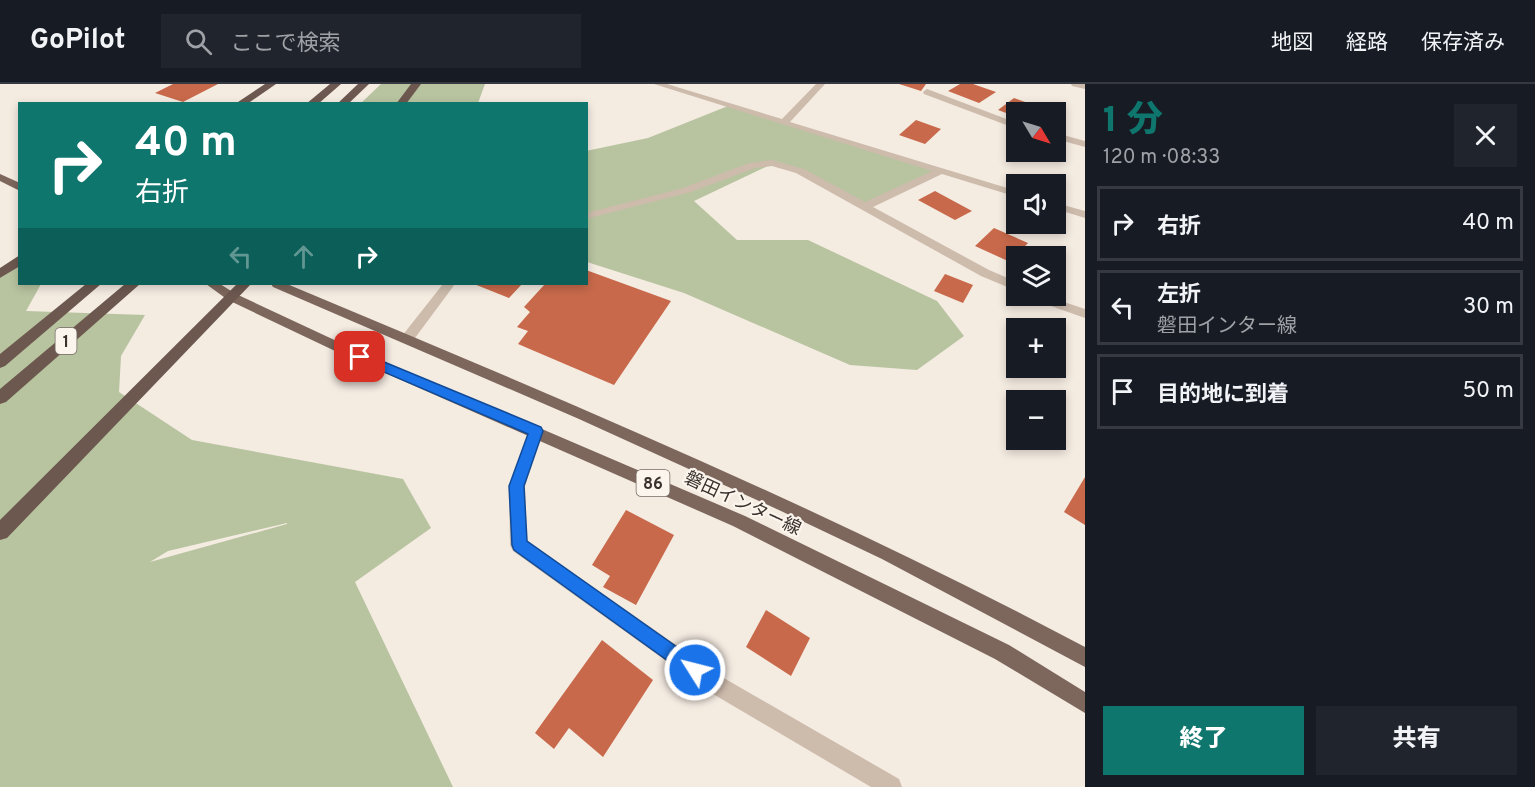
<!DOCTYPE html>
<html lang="ja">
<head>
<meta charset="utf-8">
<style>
	body { margin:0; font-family:Overpass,"Noto Sans JP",sans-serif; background:#20242c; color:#f1f3f6; height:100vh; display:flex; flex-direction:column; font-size:22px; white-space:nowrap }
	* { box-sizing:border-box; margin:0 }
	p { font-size:20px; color:#9ea1a6 }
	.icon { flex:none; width:33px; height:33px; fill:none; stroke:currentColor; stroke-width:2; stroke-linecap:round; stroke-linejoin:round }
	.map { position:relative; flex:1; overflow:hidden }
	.sheet { display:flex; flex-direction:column; background:#171b24; width:450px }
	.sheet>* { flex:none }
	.hud { position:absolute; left:18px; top:18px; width:570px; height:183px; border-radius:0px; box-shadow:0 3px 9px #0003; background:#0f766e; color:#fff; overflow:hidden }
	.needle { width:39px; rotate:128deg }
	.controls { position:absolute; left:1006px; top:18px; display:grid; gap:12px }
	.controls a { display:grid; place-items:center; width:60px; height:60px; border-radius:0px; background:#171b24; box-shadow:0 3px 9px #0003; font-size:30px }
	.pin { position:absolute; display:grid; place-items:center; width:51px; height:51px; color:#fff; margin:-26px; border-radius:12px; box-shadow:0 3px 9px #0006 }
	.me { position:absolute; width:66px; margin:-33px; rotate:306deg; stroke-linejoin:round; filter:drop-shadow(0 0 4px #0008) }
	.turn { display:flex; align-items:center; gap:21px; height:126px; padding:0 18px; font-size:27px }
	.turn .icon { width:78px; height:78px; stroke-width:2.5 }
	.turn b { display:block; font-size:42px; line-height:51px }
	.lanes { display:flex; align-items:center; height:57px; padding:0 18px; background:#0003; justify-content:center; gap:30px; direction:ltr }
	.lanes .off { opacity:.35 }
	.round { display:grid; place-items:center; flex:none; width:63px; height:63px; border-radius:0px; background:#20242c }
	.overview { display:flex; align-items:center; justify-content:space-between; height:102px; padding:0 18px }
	h1 { font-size:36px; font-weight:800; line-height:45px; color:#0f766e }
	.cta { display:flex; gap:12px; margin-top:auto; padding:12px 18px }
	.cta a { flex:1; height:69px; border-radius:0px; background:#0f766e; color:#fff; font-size:24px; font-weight:800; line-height:69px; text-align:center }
	.cta a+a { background:#20242c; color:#f1f3f6 }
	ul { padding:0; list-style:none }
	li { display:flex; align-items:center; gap:18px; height:75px; margin:0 12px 9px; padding:0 6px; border:3px solid #363941; border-radius:0px }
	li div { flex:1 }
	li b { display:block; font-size:22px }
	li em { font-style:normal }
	header { display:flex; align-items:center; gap:36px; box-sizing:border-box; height:84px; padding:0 30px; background:#171b24; border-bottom:2px solid #363941 }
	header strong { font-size:28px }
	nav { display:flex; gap:33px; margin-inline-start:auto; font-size:21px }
	.search { width:420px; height:54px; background:#20242c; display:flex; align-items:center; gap:15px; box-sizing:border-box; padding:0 21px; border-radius:0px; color:#9ea1a6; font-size:22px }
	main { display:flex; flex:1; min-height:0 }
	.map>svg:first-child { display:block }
	.green { fill:#b8c4a0; fill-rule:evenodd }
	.building { fill:#c8694b }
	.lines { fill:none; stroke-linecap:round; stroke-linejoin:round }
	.minor { fill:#cdbbac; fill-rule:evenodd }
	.primary { fill:#7d675c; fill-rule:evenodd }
	.trunk { fill:#6c584f; fill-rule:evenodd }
	.route { fill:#1a73e8; stroke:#114b97; stroke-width:1.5 }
	.labels { text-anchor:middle; stroke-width:4.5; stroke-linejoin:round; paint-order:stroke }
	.shield { fill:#fbf5ee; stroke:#756b66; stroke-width:1.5 }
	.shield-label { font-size:16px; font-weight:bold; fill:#3b302b }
	.street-label { font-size:18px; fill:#3b302b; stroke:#fbf5ee }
</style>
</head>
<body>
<header>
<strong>GoPilot</strong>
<div class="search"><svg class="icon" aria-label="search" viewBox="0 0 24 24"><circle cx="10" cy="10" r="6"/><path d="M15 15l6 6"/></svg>ここで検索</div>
<nav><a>地図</a><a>経路</a><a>保存済み</a></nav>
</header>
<main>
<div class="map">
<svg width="1085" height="703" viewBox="0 0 1085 703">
	<rect width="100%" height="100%" fill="#f4ebe1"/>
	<path class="green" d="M 381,0 L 485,0 L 478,19 L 360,20 Z
		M 728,22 L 941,87 L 864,123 L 800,87 L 772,80 L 694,117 L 737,156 L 808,156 L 937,217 L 964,252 L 917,286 L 850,281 L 684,209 L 587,178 L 586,67 L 648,54 Z
		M 19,182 L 20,200 L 41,200 L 26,227 L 145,231 L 121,272 L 119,308 L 192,356 L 403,395 L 431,444 L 355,498 L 453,703 L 0,703 L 0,194 ZM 287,439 L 287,440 L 150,478 L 168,467 Z"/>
	<path class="building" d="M 173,0 L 218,0 L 183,18 L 155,9 Z
		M 899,0 L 926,0 L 921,7 Z
		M 960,0 L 973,0 L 996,8 L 979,19 L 948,7 Z
		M 1014,14 L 1045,25 L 1040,28 L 1017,28 L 1017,33 L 998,26 Z
		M 916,36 L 941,45 L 925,60 L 899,51 Z
		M 935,107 L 972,127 L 955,136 L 918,116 Z
		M 994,144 L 1028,159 L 1010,178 L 975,162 Z
		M 586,186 L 671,217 L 614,301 L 518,260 L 528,247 L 517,243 L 530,228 L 524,223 L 545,200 L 586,200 Z
		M 945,190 L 973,201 L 963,219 L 934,207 Z
		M 474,200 L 522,200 L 509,214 Z
		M 1085,393 L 1085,441 L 1064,428 Z
		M 626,426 L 674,451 L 636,521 L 603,503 L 610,492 L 592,481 Z
		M 766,526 L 810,554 L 791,592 L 746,563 Z
		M 602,556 L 653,596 L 603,673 L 569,644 L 554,665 L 535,649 Z"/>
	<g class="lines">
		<path class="minor" d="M 654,0 L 667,0 L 782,35 L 816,0 L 825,0 L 790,38 L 1017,107 L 1017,113 L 942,90 L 873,123 L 989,186 L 1017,198 L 1017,207 L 981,192 L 796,89 L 772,82 L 755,84 L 691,108 L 586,135 L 586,129 L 683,104 L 749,79 L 772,76 L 804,85 L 865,118 L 932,87 Z
			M 1071,0 L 1085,0 L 1085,5 L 1072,2 Z
			M 927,5 L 1017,39 L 1017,45 L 924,10 L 923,8 Z
			M 1056,49 L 1085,57 L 1085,63 L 1056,55 Z
			M 1056,119 L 1085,127 L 1085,134 L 1056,125 Z
			M 443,200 L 455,200 L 412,258 L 402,258 L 400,255 L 402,252 Z
			M 1029,212 L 1046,212 L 1085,225 L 1085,234 L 1031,215 Z
			M 536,341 L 541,343 L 543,347 L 525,402 L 527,457 L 722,593 L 899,695 L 902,703 L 871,703 L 708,607 L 513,467 L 510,461 L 509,402 L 529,347 L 531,343 Z"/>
		<path class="primary" d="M 0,90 L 20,99 L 20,107 L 0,97 Z
			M 206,200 L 220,200 L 236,210 L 343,260 L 745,432 L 1009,561 L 1085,608 L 1085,629 L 995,575 L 733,442 L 333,266 L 228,216 Z
			M 271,200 L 287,200 C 557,313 826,425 1085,563 L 1085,583 L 882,475 L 781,427 L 579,335 L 273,203 Z"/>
		<path class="trunk" d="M 265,0 L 276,0 L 247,20 L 235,20 Z
			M 330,0 L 341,0 L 318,20 L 306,20 Z
			M 358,0 L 369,0 L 348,20 L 337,20 Z
			M 411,0 L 421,0 L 406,20 L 396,20 Z
			M 20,171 L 20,182 L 0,194 L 0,184 Z
			M 86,200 L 101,200 L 5,282 L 0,284 L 0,270 Z
			M 125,200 L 140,200 L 6,318 L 0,320 L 0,305 Z
			M 237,200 L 251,200 L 7,454 L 0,456 L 0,436 Z"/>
	</g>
	<path class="route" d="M 360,268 L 541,343 L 543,347 L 524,402 L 527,457 L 701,580 L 704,586 L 701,592 L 695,595 L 689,592 L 514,466 L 512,461 L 509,402 L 528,350 L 356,276 L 354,273 Z"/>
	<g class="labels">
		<g class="shield">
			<rect x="55.5" y="244" width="21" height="26" rx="4.5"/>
			<rect x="636.5" y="386" width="33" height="26" rx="4.5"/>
		</g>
		<g class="shield-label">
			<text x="66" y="263">1</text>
			<text x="653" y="405">86</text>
		</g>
		<g class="street-label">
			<text transform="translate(743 419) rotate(25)" y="6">磐田インター線</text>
		</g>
	</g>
</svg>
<div class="controls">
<a><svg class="needle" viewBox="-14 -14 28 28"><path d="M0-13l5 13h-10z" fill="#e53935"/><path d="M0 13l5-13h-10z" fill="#9ea1a6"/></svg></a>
<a><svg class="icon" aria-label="sound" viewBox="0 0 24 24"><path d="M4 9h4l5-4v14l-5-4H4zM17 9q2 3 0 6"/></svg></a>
<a><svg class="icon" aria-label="layers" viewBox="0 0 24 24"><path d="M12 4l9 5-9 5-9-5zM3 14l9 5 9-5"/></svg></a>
<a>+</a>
<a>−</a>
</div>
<div class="pin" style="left:360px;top:273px;background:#d93025"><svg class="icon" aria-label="arrive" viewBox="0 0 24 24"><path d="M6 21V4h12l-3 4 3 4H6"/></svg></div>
<svg class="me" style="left:695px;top:586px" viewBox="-20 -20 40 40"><circle r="17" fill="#1a73e8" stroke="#fff" stroke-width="3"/><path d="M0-11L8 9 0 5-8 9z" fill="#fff"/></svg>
<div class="hud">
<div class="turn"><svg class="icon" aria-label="right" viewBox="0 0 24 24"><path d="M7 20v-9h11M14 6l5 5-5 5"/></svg><div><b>40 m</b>右折</div></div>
<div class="lanes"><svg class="icon off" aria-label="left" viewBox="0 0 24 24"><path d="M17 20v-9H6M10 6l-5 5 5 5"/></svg><svg class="icon off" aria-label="ahead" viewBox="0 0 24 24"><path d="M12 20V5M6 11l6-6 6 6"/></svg><svg class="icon" aria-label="right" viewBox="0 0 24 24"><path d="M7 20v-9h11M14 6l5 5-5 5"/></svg></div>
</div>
</div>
<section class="sheet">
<div class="overview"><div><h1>1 分</h1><p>120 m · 08:33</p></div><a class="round"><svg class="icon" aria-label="close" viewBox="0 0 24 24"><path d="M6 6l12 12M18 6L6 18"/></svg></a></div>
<ul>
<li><svg class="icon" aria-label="right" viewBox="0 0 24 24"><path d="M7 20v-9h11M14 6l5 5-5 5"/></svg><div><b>右折</b></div><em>40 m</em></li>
<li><svg class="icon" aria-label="left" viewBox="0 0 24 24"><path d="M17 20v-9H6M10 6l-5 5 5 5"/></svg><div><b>左折</b><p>磐田インター線</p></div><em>30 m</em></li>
<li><svg class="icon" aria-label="arrive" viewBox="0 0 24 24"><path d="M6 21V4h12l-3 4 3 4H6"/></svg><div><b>目的地に到着</b></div><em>50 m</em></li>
</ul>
<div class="cta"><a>終了</a><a>共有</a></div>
</section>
</main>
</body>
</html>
